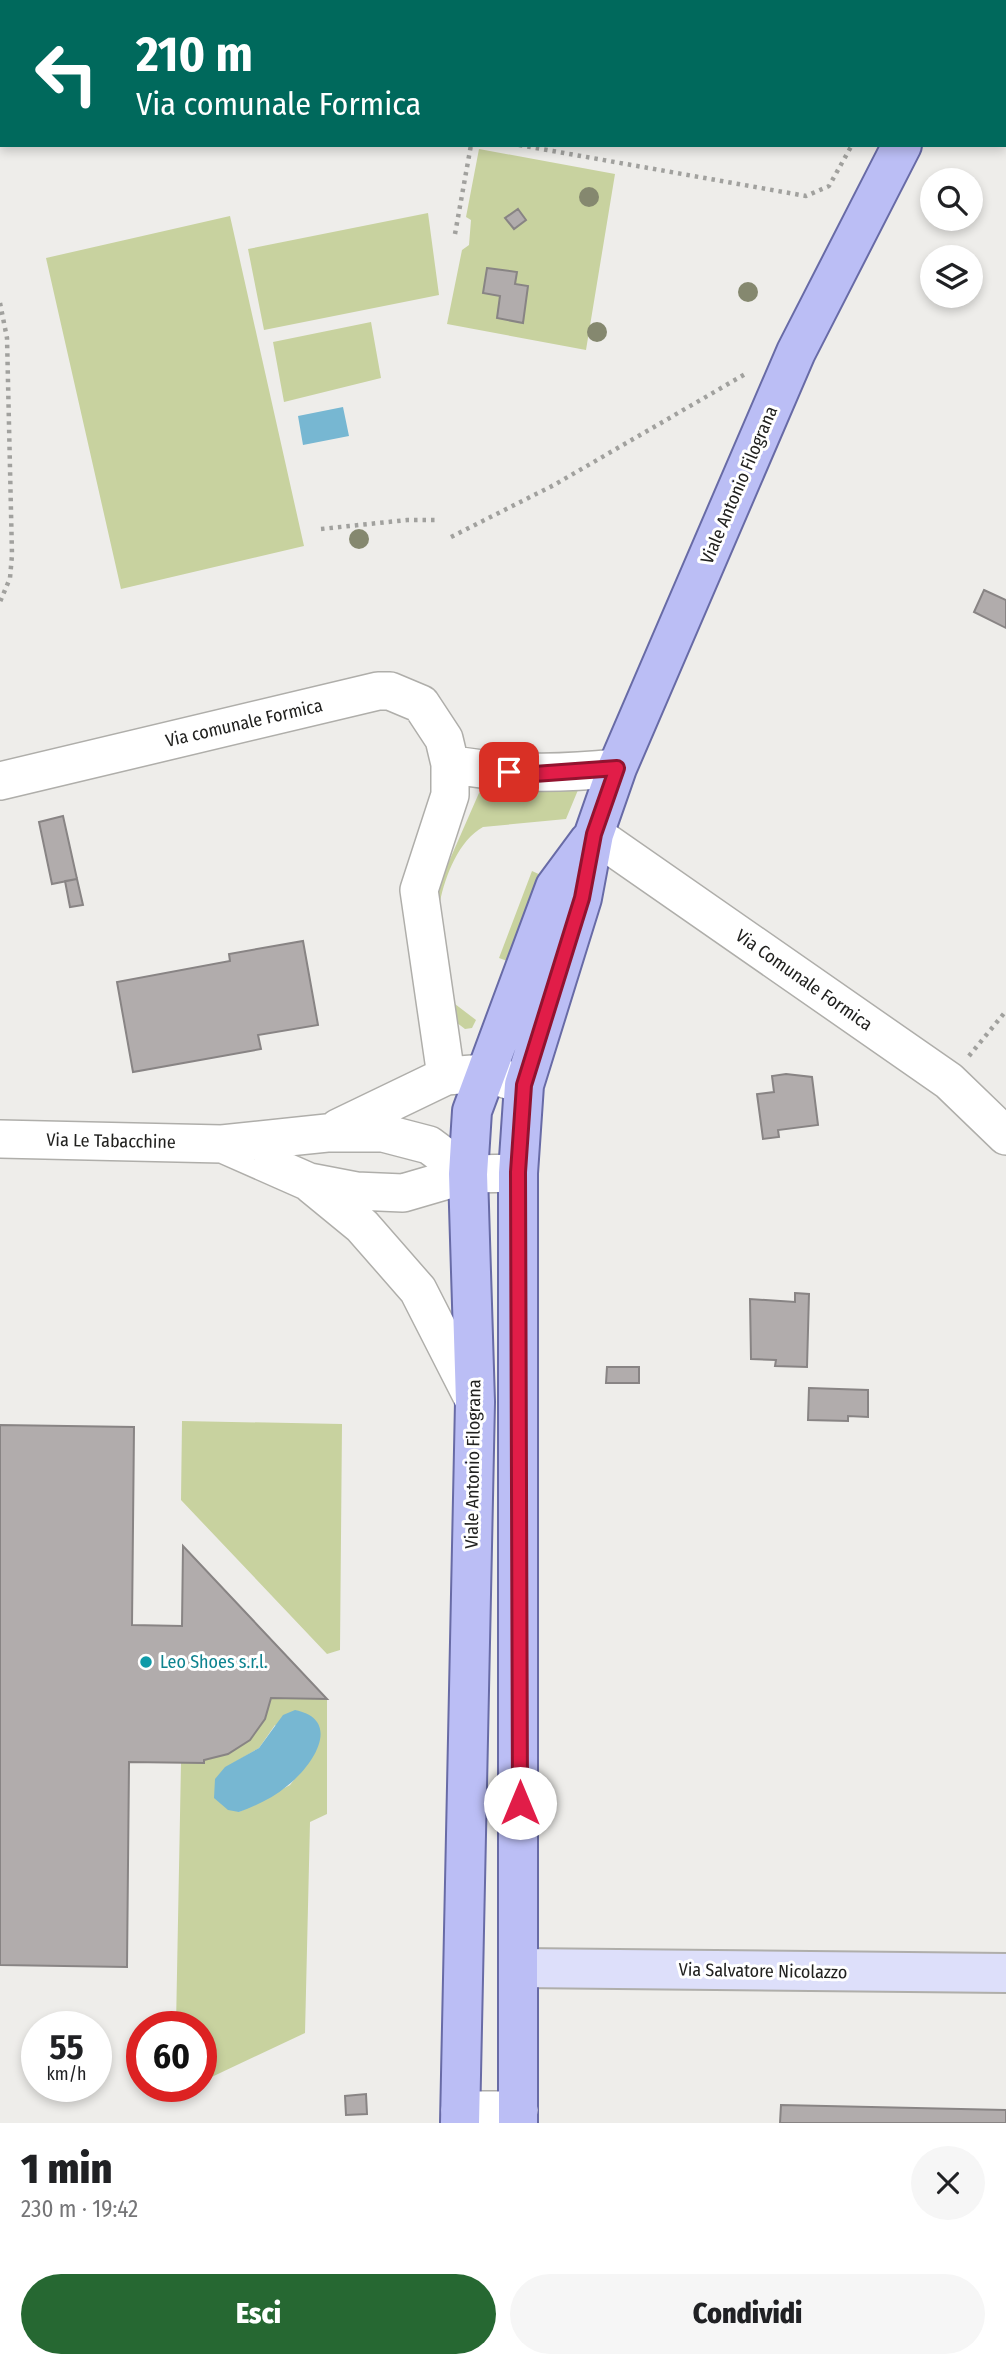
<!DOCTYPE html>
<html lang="it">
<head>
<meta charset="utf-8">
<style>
	body { margin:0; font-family:"Fira Sans Condensed",sans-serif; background:#f6f6f6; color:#202124; height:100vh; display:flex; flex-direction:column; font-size:26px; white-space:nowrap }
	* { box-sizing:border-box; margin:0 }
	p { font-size:23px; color:#757577 }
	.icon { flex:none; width:38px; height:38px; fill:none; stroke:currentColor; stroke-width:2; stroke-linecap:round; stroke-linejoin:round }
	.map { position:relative; height:2123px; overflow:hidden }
	.drawer { display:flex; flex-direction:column; background:#fff; flex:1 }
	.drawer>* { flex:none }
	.hud { position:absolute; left:0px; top:0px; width:1006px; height:147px; box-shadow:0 4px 10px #0003; background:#00695c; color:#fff; overflow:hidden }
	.tools { position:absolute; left:920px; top:168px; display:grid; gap:14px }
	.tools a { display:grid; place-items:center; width:63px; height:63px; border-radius:50%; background:#fff; box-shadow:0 4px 10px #0003; font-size:35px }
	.speed { position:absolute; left:21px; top:2011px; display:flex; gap:14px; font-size:35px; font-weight:700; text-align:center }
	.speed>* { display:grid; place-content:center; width:91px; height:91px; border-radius:50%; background:#fff; box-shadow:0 4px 10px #0003; line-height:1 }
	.speed small { font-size:18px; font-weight:400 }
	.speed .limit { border:10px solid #d22; background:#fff; color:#111 }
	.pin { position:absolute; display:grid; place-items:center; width:60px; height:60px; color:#fff; margin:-30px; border-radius:14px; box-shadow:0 4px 10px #0006 }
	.me { position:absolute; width:77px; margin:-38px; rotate:0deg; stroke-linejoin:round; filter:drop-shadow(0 0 5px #0008) }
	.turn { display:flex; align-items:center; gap:24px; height:147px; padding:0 21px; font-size:32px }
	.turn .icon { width:91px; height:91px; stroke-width:2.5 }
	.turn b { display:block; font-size:49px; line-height:60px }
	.round { display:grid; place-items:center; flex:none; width:74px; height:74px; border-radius:37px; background:#f6f6f6 }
	.summary { display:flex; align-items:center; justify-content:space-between; height:119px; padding:0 21px }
	h1 { font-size:42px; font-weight:800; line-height:52px }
	.primary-button { display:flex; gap:14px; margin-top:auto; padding:14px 21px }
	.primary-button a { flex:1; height:80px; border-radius:42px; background:#266832; color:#fff; font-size:28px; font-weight:800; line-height:80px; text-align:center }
	.primary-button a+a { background:#f6f6f6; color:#202124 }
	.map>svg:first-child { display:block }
	.green { fill:#c8d29f; fill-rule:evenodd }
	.water { fill:#77b7d2 }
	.building { fill:#b1acac; stroke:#888484; stroke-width:2 }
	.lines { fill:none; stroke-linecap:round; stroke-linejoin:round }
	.street-casing { stroke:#afaeaa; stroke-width:40 }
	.secondary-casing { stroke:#afaeaa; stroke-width:42 }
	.primary-casing { stroke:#686ba6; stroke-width:42 }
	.path { stroke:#a1a19e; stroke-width:4.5; stroke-dasharray:3.5 5; stroke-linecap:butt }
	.street { stroke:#fff; stroke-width:37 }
	.secondary { stroke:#dddffa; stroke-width:38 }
	.primary { stroke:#bbbef5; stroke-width:38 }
	.tree { fill:#85886f }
	.route-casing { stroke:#92132f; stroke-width:18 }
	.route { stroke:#e11d48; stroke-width:12 }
	.culture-dot { fill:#0f9aa8; stroke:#fff; stroke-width:2.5 }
	.labels { text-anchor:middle; stroke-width:6; stroke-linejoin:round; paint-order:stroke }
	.street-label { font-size:18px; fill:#21211f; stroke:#fff }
	.culture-label { font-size:18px; fill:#0d838f; stroke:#fff; text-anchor:start }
</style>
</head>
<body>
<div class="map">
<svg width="1006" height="2123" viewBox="0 0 1006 2123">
	<rect width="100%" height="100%" fill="#eeedea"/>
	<path class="green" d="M 479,149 L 615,174 L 586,350 L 447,324 L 462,250 L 469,245 L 471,220 L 466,217 Z
		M 428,213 L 439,295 L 264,330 L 248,249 Z
		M 230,216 L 304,546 L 121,589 L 46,258 Z
		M 371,322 L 381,378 L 284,402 L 273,342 Z
		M 565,785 L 578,790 L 566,819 L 483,827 C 459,840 445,876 440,902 L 455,1004 L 476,1020 L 472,1028 L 465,1029 L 452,1019 L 436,891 L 479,793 L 488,787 Z
		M 532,871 L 543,876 L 510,962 L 499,958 Z
		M 182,1421 L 342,1424 L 340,1650 L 327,1654 L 181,1500 Z
		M 271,1698 L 327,1699 L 327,1814 L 310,1822 L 305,2033 L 201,2082 L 201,2026 L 176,2026 L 181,1763 L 203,1763 L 204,1760 C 239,1755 264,1733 271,1698 ZM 275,1725 L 315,1752 L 290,1785 L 239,1812 L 225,1768 L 259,1748 Z"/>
	<path class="water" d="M 343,407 L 349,436 L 303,445 L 298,416 Z
		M 295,1710 C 344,1720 312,1767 287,1786 C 273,1798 255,1806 239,1812 L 228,1810 L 214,1798 L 215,1779 L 225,1767 L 259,1748 L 283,1715 Z"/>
	<path class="building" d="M 518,209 L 526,220 L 514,229 L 505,218 Z
		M 487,268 L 517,272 L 515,284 L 528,286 L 523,323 L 497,318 L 500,296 L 483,293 Z
		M 984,590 L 1006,600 L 1006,628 L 974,612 Z
		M 63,816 L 77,879 L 52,884 L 39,822 Z
		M 77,879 L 83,905 L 70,907 L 65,881 Z
		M 303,941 L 318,1025 L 258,1035 L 261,1049 L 133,1072 L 117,982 L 230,961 L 229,954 Z
		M 786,1074 L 812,1077 L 818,1125 L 778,1130 L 779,1137 L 763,1139 L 757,1094 L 774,1092 L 772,1076 Z
		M 795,1293 L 809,1294 L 807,1367 L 775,1366 L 776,1360 L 751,1359 L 750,1299 L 795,1302 Z
		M 607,1367 L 639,1367 L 639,1383 L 606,1383 Z
		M 809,1388 L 868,1390 L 868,1417 L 848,1416 L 848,1421 L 808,1420 Z
		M 0,1425 L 134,1427 L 132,1625 L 182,1626 L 183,1546 L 327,1699 L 271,1698 L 265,1719 L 250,1740 L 228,1754 L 204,1760 L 204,1763 L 129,1762 L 127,1967 L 0,1965 Z
		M 366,2094 L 367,2114 L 346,2115 L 345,2096 Z
		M 781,2105 L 1006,2110 L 1006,2123 L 780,2123 Z"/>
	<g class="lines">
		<defs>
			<path id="street" d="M 450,764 C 506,775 561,774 617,768
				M 0,781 L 378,691 L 390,691 L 421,704 L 444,739 L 450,764 L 450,795 L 419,890 L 446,1076
				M 594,834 L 949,1081 L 1006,1136
				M 338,1128 L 446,1076 L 486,1073 L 524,1085
				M 0,1139 L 222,1144 L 327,1133 L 383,1133 L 429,1145 L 468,1174
				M 223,1144 L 309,1182 L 356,1191 L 403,1193 L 468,1174 L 518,1173
				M 312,1185 L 362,1226 L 418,1290 L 475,1402
				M 460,2110 L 519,2110"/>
			<path id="secondary" d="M 520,1968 L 1006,1973"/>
			<path id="primary" d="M 975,2 L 976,0
				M 460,2123 L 475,1402 L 468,1174 L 472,1111 L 555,887 L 589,841
				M 518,2123 L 518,1173 L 524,1085 L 582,898 L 594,834 L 617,768 L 796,352 L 902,145"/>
		</defs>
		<use href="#street" class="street-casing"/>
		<use href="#secondary" class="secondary-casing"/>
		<use href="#primary" class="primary-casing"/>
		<path class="path" d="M 417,2 L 424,0
			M 498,2 L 499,0
			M 923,2 L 924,0
			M 0,117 L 2,117
			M 519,145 L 806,196 L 829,186 L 852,145
			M 455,234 L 471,145
			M 0,303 L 7,338 L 12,555 L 10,578 L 0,602
			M 321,529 L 407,520 L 435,520
			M 451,537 L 554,485 L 747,373
			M 969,1056 L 1006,1011"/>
		<use href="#street" class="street"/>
		<use href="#secondary" class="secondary"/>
		<use href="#primary" class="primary"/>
	</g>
	<g class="tree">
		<circle cx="589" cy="197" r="10"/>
		<circle cx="748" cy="292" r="10"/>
		<circle cx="597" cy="332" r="10"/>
		<circle cx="359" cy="539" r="10"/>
	</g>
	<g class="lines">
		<defs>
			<path id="route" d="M 509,772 L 534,774 L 617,768 L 594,834 L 582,898 L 524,1085 L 518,1172 L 520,1803"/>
		</defs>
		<use href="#route" class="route-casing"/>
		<use href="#route" class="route"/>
	</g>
	<circle class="culture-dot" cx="146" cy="1662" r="7"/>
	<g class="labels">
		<g class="street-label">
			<text transform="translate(739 485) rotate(-67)" y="6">Viale Antonio Filograna</text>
			<text transform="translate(244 723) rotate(-13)" y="6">Via comunale Formica</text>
			<text transform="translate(804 980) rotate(35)" y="6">Via Comunale Formica</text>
			<text transform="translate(111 1141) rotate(1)" y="6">Via Le Tabacchine</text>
			<text transform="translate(473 1464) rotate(-89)" y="6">Viale Antonio Filograna</text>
			<text transform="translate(763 1971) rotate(1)" y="6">Via Salvatore Nicolazzo</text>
		</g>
		<g class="culture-label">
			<text x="160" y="1668">Leo Shoes s.r.l.</text>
		</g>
	</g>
</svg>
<div class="tools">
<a><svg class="icon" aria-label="search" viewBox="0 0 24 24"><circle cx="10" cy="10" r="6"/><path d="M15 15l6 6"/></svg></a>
<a><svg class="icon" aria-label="layers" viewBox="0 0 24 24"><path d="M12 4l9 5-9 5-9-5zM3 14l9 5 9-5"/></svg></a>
</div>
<div class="speed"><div>55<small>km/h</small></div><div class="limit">60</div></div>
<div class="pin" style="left:509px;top:772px;background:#d93025"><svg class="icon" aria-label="arrive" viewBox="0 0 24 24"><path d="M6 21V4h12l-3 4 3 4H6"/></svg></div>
<svg class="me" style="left:520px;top:1803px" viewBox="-20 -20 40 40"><circle r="19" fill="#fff"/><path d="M0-13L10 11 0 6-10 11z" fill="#e11d48"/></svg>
<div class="hud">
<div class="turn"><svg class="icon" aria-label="left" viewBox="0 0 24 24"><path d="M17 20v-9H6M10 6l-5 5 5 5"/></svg><div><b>210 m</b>Via comunale Formica</div></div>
</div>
</div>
<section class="drawer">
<div class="summary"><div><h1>1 min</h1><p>230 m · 19:42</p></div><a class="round"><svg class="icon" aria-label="close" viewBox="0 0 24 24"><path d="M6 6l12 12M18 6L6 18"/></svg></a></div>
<div class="primary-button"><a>Esci</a><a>Condividi</a></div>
</section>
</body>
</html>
